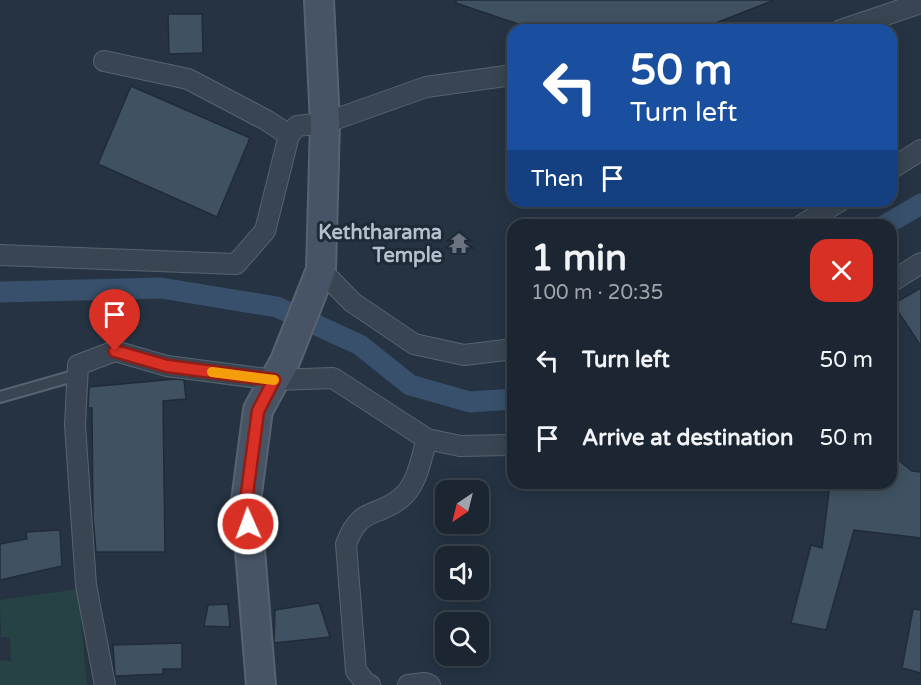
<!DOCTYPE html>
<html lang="en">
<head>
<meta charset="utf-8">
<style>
	body { margin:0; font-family:"Varela Round",sans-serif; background:#29323e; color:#f1f3f6; height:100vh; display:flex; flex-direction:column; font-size:22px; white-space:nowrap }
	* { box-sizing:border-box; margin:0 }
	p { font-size:20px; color:#a0a5ac }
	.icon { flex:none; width:33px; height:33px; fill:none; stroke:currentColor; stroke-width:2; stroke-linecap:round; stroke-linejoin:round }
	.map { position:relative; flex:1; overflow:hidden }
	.drawer { position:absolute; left:507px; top:219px; width:390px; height:270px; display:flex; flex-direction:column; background:#1c2632; border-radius:18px; box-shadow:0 3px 15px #0003,0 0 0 2px #3a434d }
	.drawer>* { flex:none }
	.banner { position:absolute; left:507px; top:24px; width:390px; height:183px; border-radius:18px; box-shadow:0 3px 15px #0003,0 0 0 2px #3a434d; background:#1a4fa0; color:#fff; overflow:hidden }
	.needle { width:39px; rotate:215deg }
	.fabs { position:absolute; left:435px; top:480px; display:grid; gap:12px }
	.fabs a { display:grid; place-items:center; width:54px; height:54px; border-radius:12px; background:#1c2632; box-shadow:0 3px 15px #0003,0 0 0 2px #3a434d; font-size:30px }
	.pin { position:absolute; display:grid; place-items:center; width:51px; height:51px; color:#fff; margin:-62px -26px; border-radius:50% 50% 50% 0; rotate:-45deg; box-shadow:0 0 6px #0007 }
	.pin .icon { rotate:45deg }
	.me { position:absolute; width:66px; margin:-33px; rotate:358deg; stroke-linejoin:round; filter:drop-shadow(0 0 4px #0008) }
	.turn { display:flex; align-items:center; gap:21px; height:126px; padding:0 24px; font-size:27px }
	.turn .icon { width:78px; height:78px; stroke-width:2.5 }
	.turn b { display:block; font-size:42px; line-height:51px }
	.then { display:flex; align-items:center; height:57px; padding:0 24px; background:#0003; gap:12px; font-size:22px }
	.round { display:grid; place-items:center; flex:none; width:63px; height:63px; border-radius:18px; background:#29323e }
	.overview { display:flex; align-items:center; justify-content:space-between; height:102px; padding:0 24px }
	h1 { font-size:36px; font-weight:700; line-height:45px }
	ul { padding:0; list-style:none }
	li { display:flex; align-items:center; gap:18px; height:78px; padding:0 24px }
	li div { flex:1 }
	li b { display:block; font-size:22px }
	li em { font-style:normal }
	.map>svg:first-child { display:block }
	.green { fill:#274244 }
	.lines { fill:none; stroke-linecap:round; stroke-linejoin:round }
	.canal { stroke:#38506b; stroke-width:21 }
	.building { fill:#405262; stroke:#202c39; stroke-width:1.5 }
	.lane-casing { stroke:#57636f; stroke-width:14 }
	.street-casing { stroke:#57636f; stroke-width:22 }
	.secondary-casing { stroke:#57636f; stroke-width:32 }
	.lane { stroke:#394552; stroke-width:10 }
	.street { stroke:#394552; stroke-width:20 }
	.secondary { stroke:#475465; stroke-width:28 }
	.route-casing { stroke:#8d1f18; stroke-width:15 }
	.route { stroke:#d93025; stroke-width:10 }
	.slow { stroke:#f59e0b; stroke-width:10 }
	.labels { text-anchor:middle; stroke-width:6; stroke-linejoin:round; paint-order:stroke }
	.poi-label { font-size:20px; font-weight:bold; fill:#b6c0cc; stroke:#1e2a37; text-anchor:end }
</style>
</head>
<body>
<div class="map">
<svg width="921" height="685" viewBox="0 0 921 685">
	<rect width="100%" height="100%" fill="#253343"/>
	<path class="green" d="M 78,589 L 87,685 L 0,685 L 0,660 L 11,661 L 10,638 L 1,637 L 0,600 Z"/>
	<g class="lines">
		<path class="canal" d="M 885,225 L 921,204
			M 0,292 L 161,288 L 277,307 L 360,345 L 410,385 L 470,402 L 513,399"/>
	</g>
	<path class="building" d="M 456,0 L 772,0 L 772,1 L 703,28 L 692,30 L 536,30 L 456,3 Z
		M 168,14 L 202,14 L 203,53 L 169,54 Z
		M 131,86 L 250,138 L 217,217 L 98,164 Z
		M 921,288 L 921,346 L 893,304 Z
		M 176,379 L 184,380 L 186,399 L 163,401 L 165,552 L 96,552 L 93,517 L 92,408 L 88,408 L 89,387 Z
		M 891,454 L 912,471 L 921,472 L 921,538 L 854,530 L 826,630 L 791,623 L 811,545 L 822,548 L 830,483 L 891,483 Z
		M 60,530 L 62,566 L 0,580 L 0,544 L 27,539 L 26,532 Z
		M 319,603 L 330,637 L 274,643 L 275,610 Z
		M 228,604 L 230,627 L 204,626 L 208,605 Z
		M 913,609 L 921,610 L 921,673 L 902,668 Z
		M 182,643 L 182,669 L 163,669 L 163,674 L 115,676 L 113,645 Z"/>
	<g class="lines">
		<defs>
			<path id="lane" d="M 0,397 L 77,375"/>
			<path id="street" d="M 841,30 L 921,3
				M 104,61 L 188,79 L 266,120 L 289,135
				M 891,169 L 921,150
				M 802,225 L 840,201
				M 0,255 L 236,264 L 265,231 L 289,135 L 297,126 L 325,123 L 426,87 L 513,75
				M 321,270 L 352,302 L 414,344 L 464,355 L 513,349
				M 891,282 L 921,263
				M 105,685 L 86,585 L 75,425 L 78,365 L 115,351 L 167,366 L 275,380 L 333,378 L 427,439 L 460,446 L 513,445
				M 370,685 L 365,682 L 356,671 L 346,544 C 361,505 375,519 401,498 C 418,484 421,458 427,439
				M 408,685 L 425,683 L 430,685"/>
			<path id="secondary" d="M 261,685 L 246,501 L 258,410 L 285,361 L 321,270 L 325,123 L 319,0"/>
		</defs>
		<use href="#lane" class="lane-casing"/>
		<use href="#street" class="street-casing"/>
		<use href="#secondary" class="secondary-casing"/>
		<use href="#lane" class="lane"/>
		<use href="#street" class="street"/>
		<use href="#secondary" class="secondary"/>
	</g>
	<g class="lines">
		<defs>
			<path id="route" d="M 115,351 L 167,366 L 274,380 L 258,411 L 246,501 L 248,524"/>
		</defs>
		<use href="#route" class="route-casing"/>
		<use href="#route" class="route"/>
		<path class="slow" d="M 212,372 L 274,380"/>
	</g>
	<defs>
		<symbol id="temple-bare" viewBox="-9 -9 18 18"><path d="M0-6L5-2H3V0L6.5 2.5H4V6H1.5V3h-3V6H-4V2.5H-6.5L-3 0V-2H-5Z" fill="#6b7280" stroke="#1e2a37" stroke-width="2.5" paint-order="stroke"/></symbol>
	</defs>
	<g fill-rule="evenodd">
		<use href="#temple-bare" x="444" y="228" width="30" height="30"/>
	</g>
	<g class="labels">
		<g class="poi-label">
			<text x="442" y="239">Keththarama<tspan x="442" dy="23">Temple</tspan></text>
		</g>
	</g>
</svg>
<div class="fabs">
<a><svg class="needle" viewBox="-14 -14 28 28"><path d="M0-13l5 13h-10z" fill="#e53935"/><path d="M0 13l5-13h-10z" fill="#a0a5ac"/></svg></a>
<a><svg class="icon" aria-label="sound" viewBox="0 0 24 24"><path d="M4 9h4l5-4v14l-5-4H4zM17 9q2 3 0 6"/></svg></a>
<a><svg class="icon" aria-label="search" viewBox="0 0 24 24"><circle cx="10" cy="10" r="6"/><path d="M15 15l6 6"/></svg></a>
</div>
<div class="pin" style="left:115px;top:351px;background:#d93025"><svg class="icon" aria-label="arrive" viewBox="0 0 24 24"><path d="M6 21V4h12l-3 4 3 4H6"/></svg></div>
<svg class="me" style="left:248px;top:524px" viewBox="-20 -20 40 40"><circle r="17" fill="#d93025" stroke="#fff" stroke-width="3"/><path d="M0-11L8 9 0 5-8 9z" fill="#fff"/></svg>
<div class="banner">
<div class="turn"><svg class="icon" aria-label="left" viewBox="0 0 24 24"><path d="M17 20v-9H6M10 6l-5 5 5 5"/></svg><div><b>50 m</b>Turn left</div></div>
<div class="then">Then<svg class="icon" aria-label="arrive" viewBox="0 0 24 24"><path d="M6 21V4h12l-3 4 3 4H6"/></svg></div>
</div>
<section class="drawer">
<div class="overview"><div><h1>1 min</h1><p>100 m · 20:35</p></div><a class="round" style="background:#d93025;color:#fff"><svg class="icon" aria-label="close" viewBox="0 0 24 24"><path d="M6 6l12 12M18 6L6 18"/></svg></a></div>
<ul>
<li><svg class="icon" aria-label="left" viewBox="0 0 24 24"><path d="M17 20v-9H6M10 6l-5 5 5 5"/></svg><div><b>Turn left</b></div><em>50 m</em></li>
<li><svg class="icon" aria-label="arrive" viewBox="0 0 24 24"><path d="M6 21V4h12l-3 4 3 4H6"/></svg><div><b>Arrive at destination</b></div><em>50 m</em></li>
</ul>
</section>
</div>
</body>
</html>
